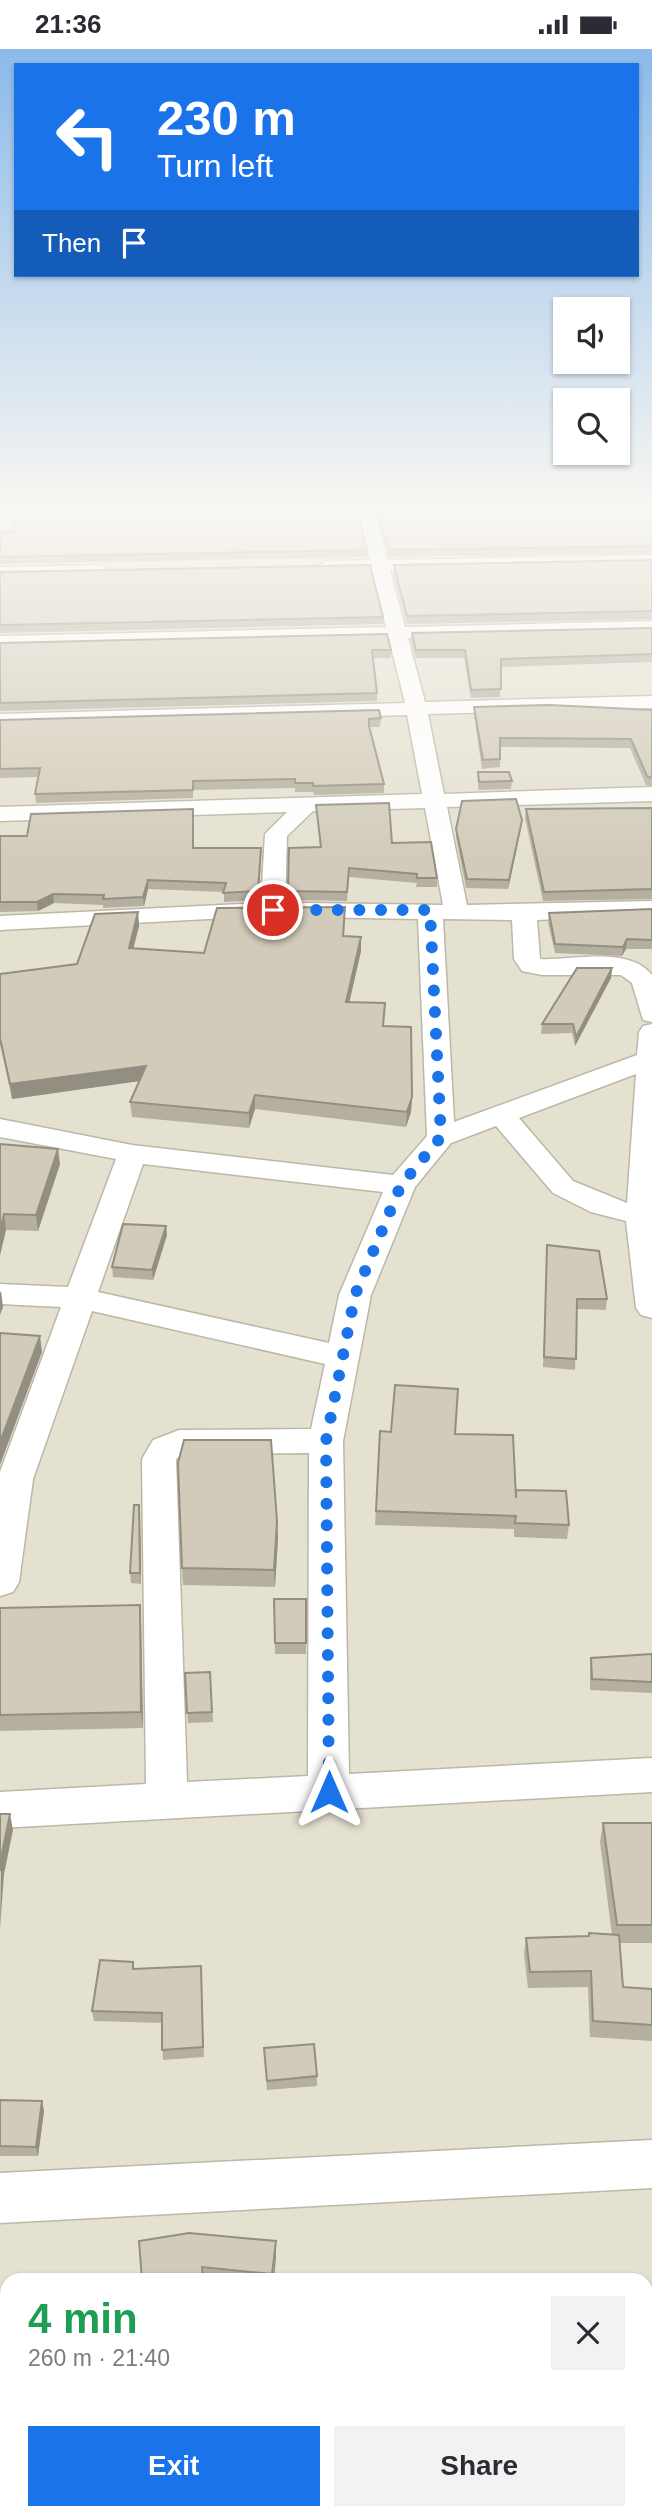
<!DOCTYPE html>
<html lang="en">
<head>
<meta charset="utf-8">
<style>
	body { margin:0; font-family:Arial,sans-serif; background:#f2f2f3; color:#2b2b33; height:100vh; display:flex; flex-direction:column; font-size:26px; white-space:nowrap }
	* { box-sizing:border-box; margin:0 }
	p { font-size:23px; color:#7c7c81 }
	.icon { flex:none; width:38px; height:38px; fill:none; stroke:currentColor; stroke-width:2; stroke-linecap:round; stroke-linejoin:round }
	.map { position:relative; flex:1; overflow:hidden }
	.panel { position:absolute; left:0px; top:2224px; width:653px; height:247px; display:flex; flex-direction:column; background:#fff; border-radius:21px 21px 0 0; box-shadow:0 2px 5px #0004 }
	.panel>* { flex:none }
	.guide { position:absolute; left:14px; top:14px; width:625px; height:214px; border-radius:0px; box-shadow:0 2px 5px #0004; background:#1a73e8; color:#fff; overflow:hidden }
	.fabs { position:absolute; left:553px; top:248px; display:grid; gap:14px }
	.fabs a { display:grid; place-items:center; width:77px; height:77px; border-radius:0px; background:#fff; box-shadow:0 2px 5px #0004; font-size:35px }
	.pin { position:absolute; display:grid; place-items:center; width:60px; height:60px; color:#fff; margin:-30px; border:4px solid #fff; border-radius:50%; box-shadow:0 2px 7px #0007 }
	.me { position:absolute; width:77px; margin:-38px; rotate:0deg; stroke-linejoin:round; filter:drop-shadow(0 0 5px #0008) }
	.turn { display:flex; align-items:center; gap:24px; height:147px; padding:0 28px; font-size:32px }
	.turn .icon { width:91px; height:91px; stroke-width:2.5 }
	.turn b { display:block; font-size:49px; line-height:60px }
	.then { display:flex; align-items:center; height:66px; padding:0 28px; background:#0003; gap:14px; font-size:26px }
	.round { display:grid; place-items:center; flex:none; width:74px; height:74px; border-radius:0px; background:#f2f2f3 }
	.head { display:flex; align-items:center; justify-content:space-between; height:119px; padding:0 28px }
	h1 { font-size:42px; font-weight:700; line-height:52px; color:#1e9e55 }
	.button { display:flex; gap:14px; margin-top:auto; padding:14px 28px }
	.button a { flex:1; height:80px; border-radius:0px; background:#1a73e8; color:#fff; font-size:28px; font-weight:700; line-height:80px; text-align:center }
	.button a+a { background:#f2f2f3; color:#2b2b33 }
	.status { display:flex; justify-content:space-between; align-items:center; height:49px; padding:0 35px; background:#fff; direction:ltr }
	.status svg { height:19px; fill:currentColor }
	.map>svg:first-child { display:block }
	.residential { fill:#e4e1d1; fill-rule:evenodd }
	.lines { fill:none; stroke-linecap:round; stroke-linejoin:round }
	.minor-casing { stroke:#bcb7a6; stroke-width:3 }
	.minor { fill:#fff; fill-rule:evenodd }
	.wall { fill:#b5af9f }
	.shaded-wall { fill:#938e82 }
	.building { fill:#d2cbb9; stroke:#938e82; stroke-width:2 }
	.route { stroke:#1a73e8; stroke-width:12; stroke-dasharray:0 21.6 }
</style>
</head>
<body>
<div class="status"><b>21:36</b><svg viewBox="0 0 49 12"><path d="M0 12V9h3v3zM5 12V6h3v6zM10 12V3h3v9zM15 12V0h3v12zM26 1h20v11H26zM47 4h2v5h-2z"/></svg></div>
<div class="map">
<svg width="652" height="2470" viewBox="0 0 652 2470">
	<rect width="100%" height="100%" fill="#f1eee3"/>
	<path class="residential" d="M 0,462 L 652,462 L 652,2470 L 0,2470 ZM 7,2231 L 646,2231 L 646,2464 L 7,2464 Z"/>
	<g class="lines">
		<defs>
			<path id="minor" d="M 358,462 L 374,462 L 387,511 L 652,506 L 652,516 L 390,521 L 405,578 L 652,572 L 652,584 L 408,589 L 425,653 L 652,647 L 652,659 L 428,665 L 444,745 L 652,738 L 652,752 L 447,758 L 467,856 L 652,852 L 652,866 L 537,871 L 540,910 C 572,912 628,896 652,926 L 652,973 L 643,971 L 632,934 L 621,926 L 542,926 L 522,922 L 514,910 L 512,871 L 443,870 L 454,1073 L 637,1006 L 639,983 L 643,977 L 652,975 L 652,1269 L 641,1266 L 636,1259 L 626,1172 L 591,1163 L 553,1144 L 496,1077 L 451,1094 L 415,1138 L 371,1246 L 343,1392 L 349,1725 L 652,1709 L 652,1743 L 0,1779 L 0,1743 L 146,1735 L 142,1410 L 153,1391 L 179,1381 L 311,1380 L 325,1315 L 92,1262 L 33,1430 L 19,1533 L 13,1543 L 0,1547 L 0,1423 L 61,1258 L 0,1255 L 0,1235 L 68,1238 L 116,1110 L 0,1088 L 0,1070 L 132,1096 L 393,1126 L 427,1087 L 418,870 L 304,868 L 295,866 L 292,861 L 295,856 L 304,854 L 443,856 L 425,759 L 313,762 L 287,787 L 285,861 L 282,866 L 0,881 L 0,867 L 261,854 L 265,785 L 287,763 L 0,772 L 0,758 L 422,745 L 407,666 L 0,677 L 0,665 L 405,654 L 389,590 L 0,599 L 0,587 L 386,578 L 372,521 L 327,522 L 318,517 L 327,512 L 370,511 ZM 636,1025 L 627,1154 L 573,1132 L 519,1069 ZM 143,1115 L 383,1143 L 339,1246 L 329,1294 L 98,1243 ZM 309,1404 L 308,1727 L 187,1733 L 176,1410 L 184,1405 Z
				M 100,516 L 109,521 L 106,525 L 0,528 L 0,518 Z
				M 652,2091 L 652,2139 L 0,2174 L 0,2124 Z"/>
		</defs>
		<use href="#minor" class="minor-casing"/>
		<use href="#minor" class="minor"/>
	</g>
	<path class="wall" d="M 375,462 L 652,462 L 652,504 L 389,508 Z
		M 0,484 L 367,501 L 367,508 L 0,515 Z
		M 652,511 L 652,570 L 407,575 L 393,524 L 394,516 Z
		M 0,523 L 383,568 L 383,575 L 0,584 Z
		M 652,579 L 652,613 L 501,618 L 500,648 L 471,649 L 464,609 L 416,609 L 411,592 L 412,584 Z
		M 0,594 L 391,601 L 391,609 L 373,609 L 377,644 L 377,652 L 0,662 Z
		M 474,658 L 652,661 L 652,737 L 646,736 L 630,699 L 500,698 L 500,718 L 482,720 L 474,666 Z
		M 381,669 L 380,678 L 369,678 L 384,735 L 384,744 L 314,746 L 313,743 L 295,743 L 295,739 L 193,741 L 193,749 L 36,754 L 35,745 L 38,728 L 0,729 L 0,671 Z
		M 478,723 L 512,732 L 511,740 L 478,741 Z
		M 316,756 L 392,794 L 437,829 L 437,838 L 416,838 L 417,834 L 349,828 L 347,852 L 288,851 L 289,799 L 320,798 Z
		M 652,759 L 652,850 L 543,852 L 525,769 L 526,760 Z
		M 522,771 L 521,779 L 508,840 L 466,839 L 456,788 L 456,780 Z
		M 0,787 L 193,799 L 261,808 L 259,851 L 224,853 L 224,843 L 148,840 L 144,857 L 103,859 L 103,856 L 54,854 L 38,862 L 0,863 Z
		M 345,858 L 344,887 L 361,888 L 361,902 L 349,953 L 384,977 L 412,1048 L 411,1063 L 406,1078 L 255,1060 L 249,1079 L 132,1068 L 130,1053 L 139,1032 L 12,1050 L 0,995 L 0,925 L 77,915 L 138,863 L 139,877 L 133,899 L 204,904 Z
		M 652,860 L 652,900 L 626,900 L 622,907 L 555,904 L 548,873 L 549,864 Z
		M 612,919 L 611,929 L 575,997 L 572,984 L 541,985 L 542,975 Z
		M 0,1095 L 60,1115 L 38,1182 L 6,1181 L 0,1206 Z
		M 166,1177 L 167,1186 L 153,1231 L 113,1228 L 112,1218 Z
		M 547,1196 L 607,1250 L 606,1261 L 577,1260 L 575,1321 L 543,1318 Z
		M 380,1382 L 455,1385 L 516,1444 L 569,1476 L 567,1490 L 514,1488 L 514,1480 L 375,1476 Z
		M 140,1466 L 141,1535 L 131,1534 L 130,1524 Z
		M 277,1472 L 278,1489 L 275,1538 L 183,1536 L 182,1519 Z
		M 274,1550 L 306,1550 L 306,1605 L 275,1605 Z
		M 0,1559 L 141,1572 L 143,1679 L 0,1682 Z
		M 652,1605 L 652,1644 L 590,1641 L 590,1619 L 591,1609 Z
		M 210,1623 L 213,1673 L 188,1674 L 185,1624 Z
		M 603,1774 L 652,1774 L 652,1894 L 620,1894 L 623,1938 L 652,1940 L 652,1992 L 590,1988 L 588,1938 L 528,1939 L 524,1905 L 526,1889 L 612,1886 L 600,1793 Z
		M 133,1913 L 134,1920 L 201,1917 L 204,2008 L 163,2011 L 162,1974 L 94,1972 L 92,1962 Z
		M 264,1999 L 317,2027 L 317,2037 L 267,2041 Z
		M 0,2051 L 42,2052 L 44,2062 L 38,2107 L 0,2107 Z
		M 139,2192 L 276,2207 L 274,2231 L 142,2231 Z
		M 646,2265 L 652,2300 L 652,2445 L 646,2446 Z
		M 339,2464 L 384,2464 L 384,2470 L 339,2470 Z"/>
	<path class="shaded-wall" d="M 522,771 L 521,779 L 508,840 L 509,831 Z
		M 148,831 L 148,840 L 144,857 L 143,848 Z
		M 53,845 L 54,854 L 38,862 L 37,853 Z
		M 138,863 L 139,877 L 130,913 L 129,899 Z
		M 361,888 L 361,902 L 346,968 L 346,953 Z
		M 627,890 L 626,900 L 622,907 L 623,898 Z
		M 612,919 L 611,929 L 575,997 L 576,988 Z
		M 146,1017 L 147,1031 L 12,1050 L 10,1035 Z
		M 255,1046 L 255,1060 L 249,1079 L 249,1064 Z
		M 412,1048 L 411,1063 L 406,1078 L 407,1063 Z
		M 58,1100 L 60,1115 L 38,1182 L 36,1166 Z
		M 4,1165 L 6,1181 L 0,1206 L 0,1182 Z
		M 166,1177 L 167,1186 L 153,1231 L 152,1221 Z
		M 1,1242 L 3,1258 L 0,1266 L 0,1244 Z
		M 40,1287 L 42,1303 L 0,1416 L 0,1393 Z
		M 139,1456 L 140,1466 L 141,1535 L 140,1524 Z
		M 277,1472 L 278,1489 L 275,1538 L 274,1521 Z
		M 140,1556 L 141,1572 L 143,1679 L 141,1663 Z
		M 10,1765 L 13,1781 L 4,1825 L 0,1880 L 1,1809 Z
		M 42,2052 L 44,2062 L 38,2107 L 36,2098 Z
		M 276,2192 L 276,2207 L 274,2231 L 273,2231 Z"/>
	<path class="building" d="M 14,462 L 357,462 L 367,501 L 0,508 L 0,484 L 15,483 Z
		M 377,462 L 652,462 L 652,497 L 389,501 Z
		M 652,511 L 652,562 L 407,567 L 394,516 Z
		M 370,516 L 383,568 L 0,576 L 0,523 Z
		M 652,579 L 652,605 L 501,610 L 501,640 L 471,641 L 465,601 L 416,601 L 412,584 Z
		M 387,585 L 391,601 L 372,601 L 377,644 L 0,654 L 0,594 Z
		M 550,656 L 652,661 L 652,729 L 647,727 L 631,690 L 500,689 L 500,710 L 483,711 L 474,658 Z
		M 379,661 L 381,669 L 369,670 L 369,677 L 384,735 L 313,737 L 313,734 L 295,734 L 295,730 L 193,732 L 193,741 L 35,745 L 40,719 L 0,720 L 0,671 Z
		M 478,723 L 509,723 L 512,732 L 479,733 Z
		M 516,750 L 522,771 L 509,831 L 467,830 L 456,780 L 462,752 Z
		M 389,754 L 392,794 L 431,793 L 437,829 L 417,829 L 417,825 L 349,819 L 347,843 L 288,842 L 289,799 L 321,798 L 316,756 Z
		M 652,759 L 652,840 L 544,843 L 526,760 Z
		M 193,760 L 193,799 L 261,799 L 258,842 L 223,844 L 226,834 L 148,831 L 143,848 L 103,850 L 104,846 L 53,845 L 37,853 L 0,853 L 0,787 L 27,787 L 31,765 Z
		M 345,858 L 343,887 L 361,888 L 346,953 L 385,954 L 383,977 L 411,978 L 412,1048 L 407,1063 L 255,1046 L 249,1064 L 130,1053 L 146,1017 L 10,1035 L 0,989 L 0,925 L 77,915 L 95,865 L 138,863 L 129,899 L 204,904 L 217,859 Z
		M 652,860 L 652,891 L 627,890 L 623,898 L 555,895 L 549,864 Z
		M 577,919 L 612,919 L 576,988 L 573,975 L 542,975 Z
		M 0,1095 L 58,1100 L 36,1166 L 4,1165 L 0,1182 Z
		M 123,1175 L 166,1177 L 152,1221 L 112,1218 Z
		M 547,1196 L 599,1202 L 607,1250 L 577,1250 L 576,1310 L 544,1308 Z
		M 0,1284 L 40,1287 L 0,1393 Z
		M 395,1336 L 458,1340 L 455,1385 L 513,1386 L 516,1449 L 516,1441 L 566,1442 L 569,1476 L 515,1474 L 516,1467 L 376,1462 L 380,1382 L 391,1383 Z
		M 184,1391 L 271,1391 L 277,1472 L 274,1521 L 182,1519 L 178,1414 Z
		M 134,1456 L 139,1456 L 140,1524 L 130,1524 Z
		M 274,1550 L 306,1550 L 306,1594 L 275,1594 Z
		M 140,1556 L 141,1663 L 0,1666 L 0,1559 Z
		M 652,1605 L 652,1633 L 592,1630 L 591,1609 Z
		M 210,1623 L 212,1663 L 187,1664 L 185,1624 Z
		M 0,1765 L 10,1765 L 1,1809 L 0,1822 Z
		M 603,1774 L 652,1774 L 652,1876 L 617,1876 Z
		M 589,1884 L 619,1886 L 623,1938 L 652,1940 L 652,1976 L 593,1972 L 591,1922 L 530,1923 L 526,1889 L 589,1887 Z
		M 100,1911 L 133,1913 L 133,1920 L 201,1917 L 203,1998 L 162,2001 L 162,1964 L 92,1962 Z
		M 314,1995 L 317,2027 L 267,2032 L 264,1999 Z
		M 0,2051 L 42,2052 L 36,2098 L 0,2097 Z
		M 189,2184 L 276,2192 L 272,2225 L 202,2218 L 203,2231 L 142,2231 L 139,2192 Z
		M 646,2265 L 652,2300 L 652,2432 L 646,2433 Z
		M 340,2464 L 384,2464 L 384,2467 L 341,2470 Z
		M 405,2464 L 506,2464 L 506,2469 L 520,2470 L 406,2470 Z"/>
	<linearGradient id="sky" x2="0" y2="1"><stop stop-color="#8bbaea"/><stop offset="0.57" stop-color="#f9f7f2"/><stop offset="1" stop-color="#f9f7f2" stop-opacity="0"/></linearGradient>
	<rect width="652" height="808" fill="url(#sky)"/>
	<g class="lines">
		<path class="route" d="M 273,861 L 430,861 L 441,1088 L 401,1136 L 355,1246 L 326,1392 L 329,1743"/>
	</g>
</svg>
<div class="fabs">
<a><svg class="icon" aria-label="sound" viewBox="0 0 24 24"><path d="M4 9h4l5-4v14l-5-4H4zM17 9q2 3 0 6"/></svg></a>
<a><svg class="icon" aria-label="search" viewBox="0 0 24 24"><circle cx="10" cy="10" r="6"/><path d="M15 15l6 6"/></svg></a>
</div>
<div class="pin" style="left:273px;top:861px;background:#d93025"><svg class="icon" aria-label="arrive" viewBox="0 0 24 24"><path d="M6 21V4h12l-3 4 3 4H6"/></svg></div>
<svg class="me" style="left:329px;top:1743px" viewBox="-20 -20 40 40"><path d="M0-17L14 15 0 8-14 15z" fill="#1a73e8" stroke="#fff" stroke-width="4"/></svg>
<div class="guide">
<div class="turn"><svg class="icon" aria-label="left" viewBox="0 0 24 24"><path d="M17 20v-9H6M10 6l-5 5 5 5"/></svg><div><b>230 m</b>Turn left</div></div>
<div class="then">Then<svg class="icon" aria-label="arrive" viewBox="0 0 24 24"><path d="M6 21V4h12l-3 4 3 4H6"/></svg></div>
</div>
<section class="panel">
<div class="head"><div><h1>4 min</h1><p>260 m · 21:40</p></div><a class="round"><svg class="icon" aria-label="close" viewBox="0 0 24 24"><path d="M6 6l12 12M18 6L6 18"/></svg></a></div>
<div class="button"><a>Exit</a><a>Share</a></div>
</section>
</div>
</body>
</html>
